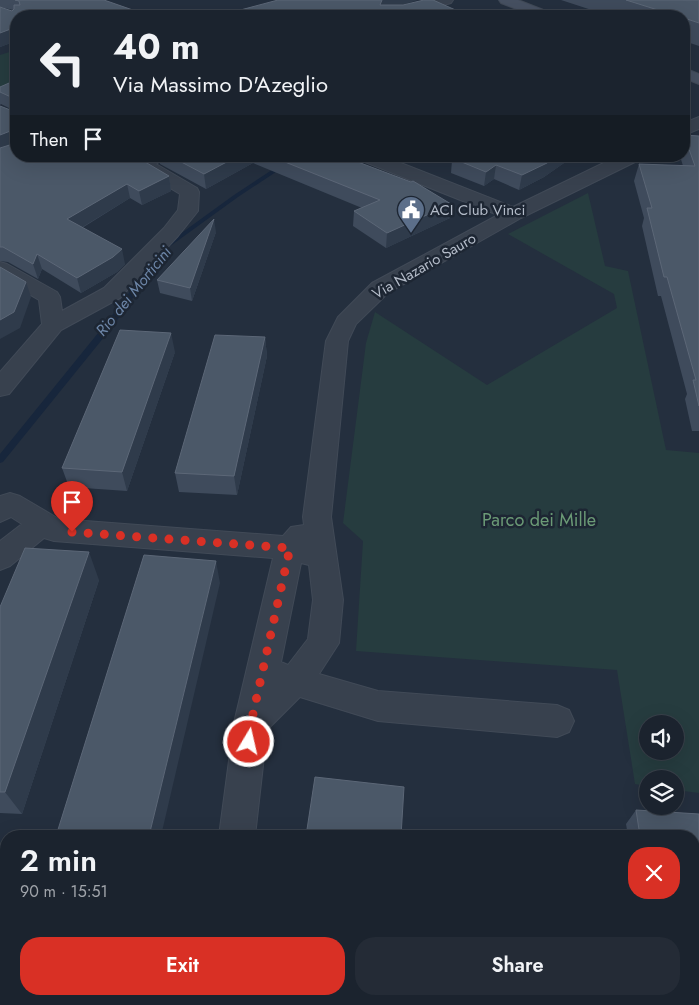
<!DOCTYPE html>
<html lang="en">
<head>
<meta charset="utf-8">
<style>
	body { margin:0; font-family:Jost,sans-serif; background:#242b36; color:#f1f3f6; height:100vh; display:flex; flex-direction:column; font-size:19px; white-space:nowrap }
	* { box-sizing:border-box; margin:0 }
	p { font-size:16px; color:#a0a4aa }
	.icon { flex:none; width:28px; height:28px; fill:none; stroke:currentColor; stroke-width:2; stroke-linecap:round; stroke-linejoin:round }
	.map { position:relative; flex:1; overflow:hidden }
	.drawer { position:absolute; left:0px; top:830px; width:700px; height:175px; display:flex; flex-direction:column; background:#1b232e; border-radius:20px 20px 0 0; box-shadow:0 5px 20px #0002,0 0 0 1px #39404a }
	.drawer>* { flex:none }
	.guide { position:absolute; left:10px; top:10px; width:680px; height:152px; border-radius:20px; box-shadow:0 5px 20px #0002,0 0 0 1px #39404a; background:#1b232e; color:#f1f3f6; overflow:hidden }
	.fabs { position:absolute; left:639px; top:715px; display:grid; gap:10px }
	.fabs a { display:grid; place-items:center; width:45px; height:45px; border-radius:50%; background:#1b232e; box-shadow:0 5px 20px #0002,0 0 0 1px #39404a; font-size:25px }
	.pin { position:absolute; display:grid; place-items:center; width:42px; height:42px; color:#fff; margin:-51px -21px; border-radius:50% 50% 50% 0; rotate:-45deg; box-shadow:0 0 5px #0007 }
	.pin .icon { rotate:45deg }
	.me { position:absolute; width:55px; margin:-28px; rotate:9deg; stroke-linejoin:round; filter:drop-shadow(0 0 4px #0008) }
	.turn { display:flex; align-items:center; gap:18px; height:105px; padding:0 20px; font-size:22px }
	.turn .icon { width:65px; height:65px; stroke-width:2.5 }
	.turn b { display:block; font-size:35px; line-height:42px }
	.then { display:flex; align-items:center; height:48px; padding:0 20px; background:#0003; gap:10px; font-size:19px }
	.round { display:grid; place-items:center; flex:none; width:52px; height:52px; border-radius:20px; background:#242b36 }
	.head { display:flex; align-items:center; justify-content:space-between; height:85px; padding:0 20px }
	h1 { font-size:30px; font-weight:600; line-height:38px }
	.primary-button { display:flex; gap:10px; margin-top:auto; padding:10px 20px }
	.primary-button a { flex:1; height:58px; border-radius:20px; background:#d93025; color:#fff; font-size:20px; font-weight:600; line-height:58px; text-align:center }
	.primary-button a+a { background:#242b36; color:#f1f3f6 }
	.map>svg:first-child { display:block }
	.green { fill:#263c3f; fill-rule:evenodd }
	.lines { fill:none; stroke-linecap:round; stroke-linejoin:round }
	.stream { fill:#17263c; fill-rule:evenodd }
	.street-casing { stroke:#414a57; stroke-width:2 }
	.secondary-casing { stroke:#414a57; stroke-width:2 }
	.street { fill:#38414e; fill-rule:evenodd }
	.secondary { fill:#465061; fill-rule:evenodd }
	.wall { fill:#3f4b5c }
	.shaded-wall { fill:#2f3b4b }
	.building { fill:#4b5868; stroke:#5c6777 }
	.route { stroke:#d93025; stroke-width:9; stroke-dasharray:0 16.2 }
	.labels { text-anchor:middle; stroke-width:5; stroke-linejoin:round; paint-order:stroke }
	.far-poi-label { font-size:15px; fill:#b4bcc9; stroke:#1d2633; text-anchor:start }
	.far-street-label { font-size:15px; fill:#b4bcc9; stroke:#1d2633 }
	.far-water-label { font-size:16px; font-style:italic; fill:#6d86a8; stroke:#1d2633 }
	.park-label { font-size:18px; fill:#6b9a76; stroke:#1d2633 }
</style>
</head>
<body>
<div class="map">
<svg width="699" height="1005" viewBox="0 0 699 1005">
	<rect width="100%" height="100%" fill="#242f3e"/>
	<path class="green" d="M 16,50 L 16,94 L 0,100 L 0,55 Z
		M 588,193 L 605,266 L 628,271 L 666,450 L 699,453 L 699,793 L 675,790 L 675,779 L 648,779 L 647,786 L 635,784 L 617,670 L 356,651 L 363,541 L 343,523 L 366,343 L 375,312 L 487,385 L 617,308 L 614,294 L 508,234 ZM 648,724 L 675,724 L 675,751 L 648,751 Z"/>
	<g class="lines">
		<path class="stream" d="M 293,156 L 300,156 L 238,197 L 169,247 L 113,326 L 3,462 L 0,463 L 0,454 L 107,322 L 165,245 L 234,195 Z"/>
		<defs>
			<path id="street" d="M 431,0 L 453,0 L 451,3 L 402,16 L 381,16 L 383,13 Z
				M 699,117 L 699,129 L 684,135 L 684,123 Z
				M 145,156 L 168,156 L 156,164 L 197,188 L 199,192 L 198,211 L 178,236 L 120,298 L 61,330 L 9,394 L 0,396 L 0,372 L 42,324 L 39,300 L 0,277 L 0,262 L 7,264 L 57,292 L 60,297 L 62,311 L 104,288 L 164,228 L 178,210 L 180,194 L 137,168 L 134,164 L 137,160 Z
				M 357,156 L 383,156 L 513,207 L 618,156 L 642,156 L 639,160 L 521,218 L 388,293 L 356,324 L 348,341 L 331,517 L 343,600 L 339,643 L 319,674 L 378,691 L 557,705 L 569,710 L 574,721 L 569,732 L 557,737 L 378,721 L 300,697 L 267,730 L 255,836 L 219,836 L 234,723 L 273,558 L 54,541 L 44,538 L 10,566 L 0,570 L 0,541 L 22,524 L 11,517 L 0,522 L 0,496 L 10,493 L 20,496 L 59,519 L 283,536 L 291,527 L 304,525 L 303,517 L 326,341 L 338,317 L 372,283 L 498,215 L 360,160 ZM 301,563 L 309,565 L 313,600 L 308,639 L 288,665 L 281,662 Z
				M 195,999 L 237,999 L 236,1005 L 194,1005 Z"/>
			<path id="secondary" d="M 499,0 L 518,0 L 551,13 L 553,16 L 535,16 L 501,3 Z
				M 684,68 L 699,74 L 699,84 L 684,78 Z"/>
		</defs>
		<use href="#street" class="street-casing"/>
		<use href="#secondary" class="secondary-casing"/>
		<use href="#street" class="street"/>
		<use href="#secondary" class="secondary"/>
	</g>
	<path class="wall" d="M 0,0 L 104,0 L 150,16 L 16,16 L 16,41 L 0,47 L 0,7 L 12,11 L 13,10 L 0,7 Z
		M 561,0 L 699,0 L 699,46 L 684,41 L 684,16 L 610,16 Z
		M 16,80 L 16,156 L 140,156 L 137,158 L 169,176 L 171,191 L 142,205 L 130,198 L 82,228 L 125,264 L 117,272 L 81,293 L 42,269 L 38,279 L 8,262 L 0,261 L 0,106 L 13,111 L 13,110 L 1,104 L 0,105 L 0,87 Z
		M 684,135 L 699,136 L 699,431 L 692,431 L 685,399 L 687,394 L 661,296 L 658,296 L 642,226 L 644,218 L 634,181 L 639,164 L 683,166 L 680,156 L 684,156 Z
		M 158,156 L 363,156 L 362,164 L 451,204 L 450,218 L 386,248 L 353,226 L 354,211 L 362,208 L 253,163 L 206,189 L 160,164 Z
		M 442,156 L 574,156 L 544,177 L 519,190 L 494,179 L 484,186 L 451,173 L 452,160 Z
		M 216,232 L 192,301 L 160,293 L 157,280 Z
		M 265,337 L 267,356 L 237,495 L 179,492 L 175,473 Z
		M 175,352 L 127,491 L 69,487 L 62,468 Z
		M 99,580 L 22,814 L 0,813 L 0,607 Z
		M 636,810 L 699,814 L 699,1005 L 653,1005 L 652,999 L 694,999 L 694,836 L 628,836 L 626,824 Z
		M 473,999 L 596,999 L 596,1005 L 496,1005 L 473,1003 Z"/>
	<path class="shaded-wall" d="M 382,0 L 418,0 L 383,11 L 380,5 Z
		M 54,13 L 55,16 L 45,16 Z
		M 16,27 L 16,41 L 0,47 L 0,33 Z
		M 691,95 L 687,109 L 684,111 L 684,99 Z
		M 13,130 L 14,140 L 15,145 L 0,150 L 0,135 Z
		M 238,156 L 252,156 L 253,163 L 206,189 L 204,174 Z
		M 354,156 L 363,156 L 362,166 L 350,159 Z
		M 556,156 L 574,156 L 544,177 L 519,190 L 522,175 Z
		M 496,165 L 494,179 L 484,186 L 486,172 Z
		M 169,176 L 171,191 L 142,205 L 139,191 Z
		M 127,184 L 130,198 L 71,234 L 67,219 Z
		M 451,204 L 450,218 L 386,248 L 387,233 Z
		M 214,219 L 216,232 L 192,301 L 190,288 Z
		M 122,249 L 125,264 L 117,272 L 81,293 L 77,278 Z
		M 37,254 L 42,269 L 38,279 L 33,264 Z
		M 26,282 L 31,297 L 20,328 L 0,339 L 0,320 Z
		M 171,333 L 175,352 L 127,491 L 122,472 Z
		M 265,337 L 267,356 L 237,495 L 234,476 Z
		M 89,552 L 99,580 L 22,814 L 5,792 Z
		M 216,561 L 220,583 L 161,836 L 149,836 Z"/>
	<path class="building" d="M 15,0 L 104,0 L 150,16 L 62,16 L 54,13 L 45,16 L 16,16 L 16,27 L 0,33 L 0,7 L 12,11 L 14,9 L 14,5 L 20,5 L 19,1 Z
		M 278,0 L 382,0 L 380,5 L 403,5 L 424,0 L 433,0 L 469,16 L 218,16 Z
		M 626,0 L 699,0 L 699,23 L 684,18 L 684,16 L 677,16 Z
		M 493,14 L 497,16 L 486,16 Z
		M 16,80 L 16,143 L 14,140 L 13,130 L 0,135 L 0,106 L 13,111 L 13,98 L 0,92 L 0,87 Z
		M 684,93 L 691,95 L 684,99 Z
		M 684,135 L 699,136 L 699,406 L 693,380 L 696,380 L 667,277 L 664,277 L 647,208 L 652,208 L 639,164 L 695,166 Z
		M 16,143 L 16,156 L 135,156 L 169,176 L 139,191 L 127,184 L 67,219 L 122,249 L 113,257 L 77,278 L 37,254 L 33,264 L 3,247 L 0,247 L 0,148 Z
		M 170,156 L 238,156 L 204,174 Z
		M 270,156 L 354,156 L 350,159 L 411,182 L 413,181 L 451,204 L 387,233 L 354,211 L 380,200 Z
		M 456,156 L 556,156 L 547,163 L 522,175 L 496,165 L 486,172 L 452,158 Z
		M 214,219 L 190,288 L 157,280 Z
		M 0,267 L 26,282 L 14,312 L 0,320 Z
		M 120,330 L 171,333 L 122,472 L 62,468 Z
		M 215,335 L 265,337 L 234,476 L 175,473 Z
		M 25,548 L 89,552 L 5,792 L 0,792 L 0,607 Z
		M 144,555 L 216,561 L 149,836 L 56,836 Z
		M 315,777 L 404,787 L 401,836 L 306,836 Z
		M 636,810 L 699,814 L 699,1005 L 667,1005 L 666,999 L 694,999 L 694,836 L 640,836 Z
		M 534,999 L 596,999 L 596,1005 Z"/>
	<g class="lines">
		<path class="route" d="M 72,532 L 290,548 L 251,723 L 249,742"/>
	</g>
	<defs>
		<symbol id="civic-pin" viewBox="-11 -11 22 30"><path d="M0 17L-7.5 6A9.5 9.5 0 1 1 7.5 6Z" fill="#5c6f8a" stroke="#1d2633"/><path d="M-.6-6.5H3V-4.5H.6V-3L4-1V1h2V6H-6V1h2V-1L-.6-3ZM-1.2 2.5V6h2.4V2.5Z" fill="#fff"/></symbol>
	</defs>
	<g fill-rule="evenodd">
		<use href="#civic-pin" x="395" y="194" width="32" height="43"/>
	</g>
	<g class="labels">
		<g class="far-poi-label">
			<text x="430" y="215">ACI Club Vinci</text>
		</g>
		<g class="far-street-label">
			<text transform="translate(424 266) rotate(-30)" y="5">Via Nazario Sauro</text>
		</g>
		<g class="far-water-label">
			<text transform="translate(133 291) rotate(-51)" y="6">Rio dei Morticini</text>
		</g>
		<g class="park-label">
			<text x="539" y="526">Parco dei Mille</text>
		</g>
	</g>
</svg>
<div class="fabs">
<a><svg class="icon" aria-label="sound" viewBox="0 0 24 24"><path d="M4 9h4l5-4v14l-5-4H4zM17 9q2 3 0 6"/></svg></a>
<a><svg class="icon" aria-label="layers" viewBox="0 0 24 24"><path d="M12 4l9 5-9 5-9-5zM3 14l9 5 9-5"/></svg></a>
</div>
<div class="pin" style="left:72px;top:532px;background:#d93025"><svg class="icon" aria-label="arrive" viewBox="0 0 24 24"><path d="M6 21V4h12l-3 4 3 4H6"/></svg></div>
<svg class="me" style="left:249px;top:742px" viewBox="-20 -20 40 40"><circle r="17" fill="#d93025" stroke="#fff" stroke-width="3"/><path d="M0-11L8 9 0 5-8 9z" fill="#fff"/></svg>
<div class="guide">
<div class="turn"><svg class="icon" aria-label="left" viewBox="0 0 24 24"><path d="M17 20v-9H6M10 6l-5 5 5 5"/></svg><div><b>40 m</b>Via Massimo D'Azeglio</div></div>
<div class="then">Then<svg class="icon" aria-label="arrive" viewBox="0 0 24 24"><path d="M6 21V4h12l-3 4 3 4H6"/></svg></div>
</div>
<section class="drawer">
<div class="head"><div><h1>2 min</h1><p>90 m · 15:51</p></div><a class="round" style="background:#d93025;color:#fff"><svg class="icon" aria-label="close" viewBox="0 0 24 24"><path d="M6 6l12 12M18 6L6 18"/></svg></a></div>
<div class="primary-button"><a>Exit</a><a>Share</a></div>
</section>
</div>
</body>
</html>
